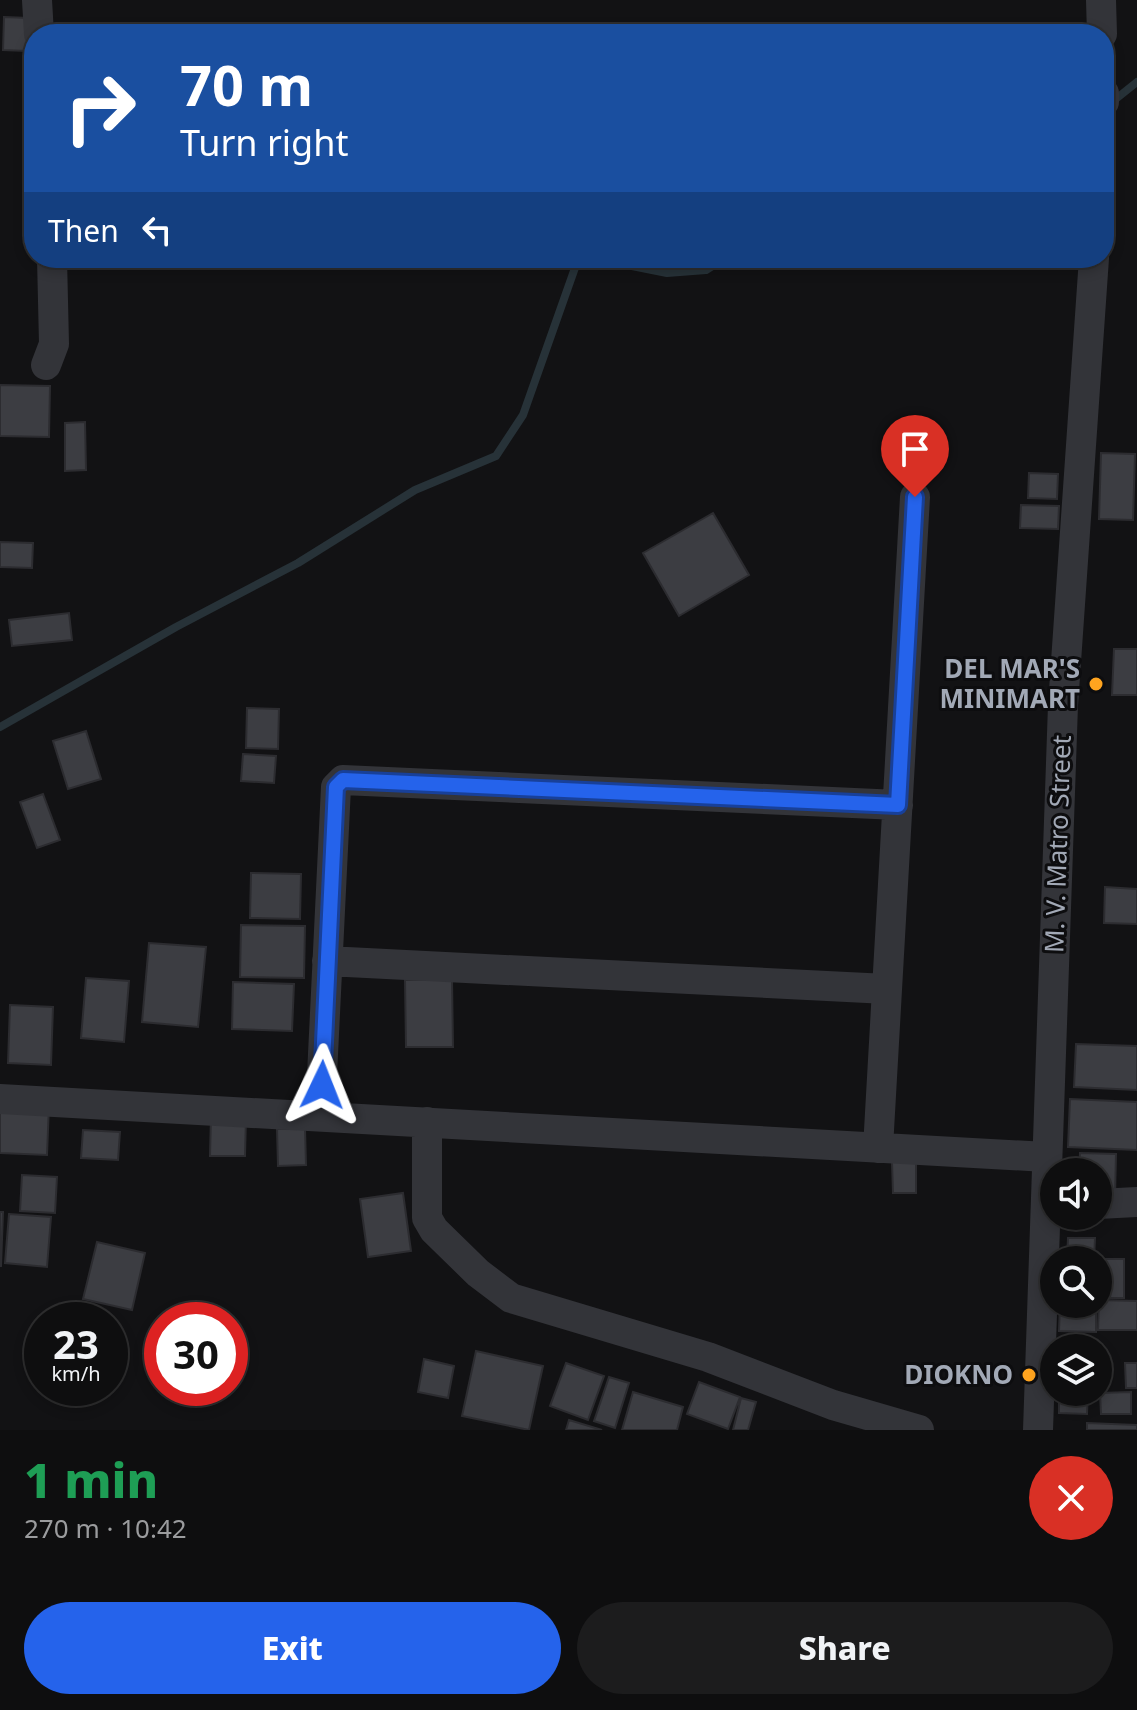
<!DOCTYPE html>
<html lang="en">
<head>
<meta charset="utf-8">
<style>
	body { margin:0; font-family:"Noto Sans",sans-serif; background:#1c1c1d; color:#f1f3f6; height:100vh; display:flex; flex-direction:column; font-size:30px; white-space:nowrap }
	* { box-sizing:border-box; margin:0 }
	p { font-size:26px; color:#9b9c9e }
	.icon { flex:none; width:44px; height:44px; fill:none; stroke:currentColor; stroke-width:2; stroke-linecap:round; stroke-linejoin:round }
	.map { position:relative; height:1430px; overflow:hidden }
	.panel { display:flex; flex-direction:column; background:#0e0e0f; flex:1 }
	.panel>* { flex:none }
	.top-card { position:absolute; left:24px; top:24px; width:1090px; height:244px; border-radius:32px; box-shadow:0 4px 12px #0003,0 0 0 2px #2e2e2f; background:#1a4fa0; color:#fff; overflow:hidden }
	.tools { position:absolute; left:1040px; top:1158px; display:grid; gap:16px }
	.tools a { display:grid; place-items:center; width:72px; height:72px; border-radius:50%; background:#0e0e0f; box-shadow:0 4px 12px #0003,0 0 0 2px #2e2e2f; font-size:40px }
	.speed { position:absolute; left:24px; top:1302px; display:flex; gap:16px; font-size:40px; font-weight:700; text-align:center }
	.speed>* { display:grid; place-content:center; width:104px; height:104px; border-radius:50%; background:#0e0e0f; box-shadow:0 4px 12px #0003,0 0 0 2px #2e2e2f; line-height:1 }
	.speed small { font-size:20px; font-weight:400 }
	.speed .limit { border:12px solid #d22; background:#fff; color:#111 }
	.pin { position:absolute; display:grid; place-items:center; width:68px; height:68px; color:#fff; margin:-82px -34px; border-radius:50% 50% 50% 0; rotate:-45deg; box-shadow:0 0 8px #0007 }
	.pin .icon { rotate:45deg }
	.me { position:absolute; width:88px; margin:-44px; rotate:2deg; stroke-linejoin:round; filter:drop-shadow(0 0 6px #0008) }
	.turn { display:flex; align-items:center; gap:28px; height:168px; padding:0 24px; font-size:36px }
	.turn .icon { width:104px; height:104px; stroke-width:2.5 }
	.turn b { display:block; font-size:56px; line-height:68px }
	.then { display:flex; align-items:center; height:76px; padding:0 24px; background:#0003; gap:16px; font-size:30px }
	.round { display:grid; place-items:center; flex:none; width:84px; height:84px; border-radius:42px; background:#1c1c1d }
	.summary { display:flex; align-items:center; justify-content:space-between; height:136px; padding:0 24px }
	h1 { font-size:48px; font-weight:800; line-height:60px; color:#1e9e55 }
	.action { display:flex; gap:16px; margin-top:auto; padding:16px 24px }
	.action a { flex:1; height:92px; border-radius:48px; background:#2563eb; color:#fff; font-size:32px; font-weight:800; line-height:92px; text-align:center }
	.action a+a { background:#1c1c1d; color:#f1f3f6 }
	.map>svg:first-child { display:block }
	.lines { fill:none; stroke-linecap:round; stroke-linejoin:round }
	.stream { stroke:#273238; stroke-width:8 }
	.building { fill:#3c3d42; stroke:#2c2c30; stroke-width:2 }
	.minor { stroke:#333439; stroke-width:30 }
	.route-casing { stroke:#184099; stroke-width:20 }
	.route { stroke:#2563eb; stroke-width:14 }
	.poi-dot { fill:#ffa41f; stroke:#0d0d0f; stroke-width:3 }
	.labels { text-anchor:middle; stroke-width:6; stroke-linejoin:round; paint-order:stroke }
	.poi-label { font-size:26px; font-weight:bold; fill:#a2a9b6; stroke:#0d0d0f; text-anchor:end }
	.street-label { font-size:26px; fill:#a2a9b6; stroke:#0d0d0f }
</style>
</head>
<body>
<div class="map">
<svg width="1137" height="1430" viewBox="0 0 1137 1430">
	<rect width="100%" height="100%" fill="#121214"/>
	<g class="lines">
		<path class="stream" d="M 1112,102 L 1137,82
			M 0,727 L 176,627 L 298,563 L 415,490 L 496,456 L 523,415 L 576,265 L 597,259 L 667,273 L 706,270 L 725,258"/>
	</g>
	<path class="building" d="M 4,17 L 29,18 L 27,51 L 3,50 Z
		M 0,385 L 50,386 L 49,437 L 0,436 Z
		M 85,422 L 86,470 L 65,471 L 65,423 Z
		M 1101,453 L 1135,454 L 1133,520 L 1099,519 Z
		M 1029,473 L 1058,474 L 1057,499 L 1028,498 Z
		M 1021,505 L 1059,506 L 1058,529 L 1020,528 Z
		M 713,513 L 749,575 L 679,616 L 643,553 Z
		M 0,542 L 33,543 L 32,568 L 0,567 Z
		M 69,613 L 72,640 L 12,646 L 9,620 Z
		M 1114,649 L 1137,649 L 1137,695 L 1112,695 Z
		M 247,708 L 279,709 L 278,749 L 246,748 Z
		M 86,731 L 101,779 L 68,789 L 53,741 Z
		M 243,754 L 276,756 L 274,783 L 241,781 Z
		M 43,794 L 60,840 L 37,848 L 20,802 Z
		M 251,873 L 301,874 L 300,919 L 250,918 Z
		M 1105,887 L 1137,889 L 1137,924 L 1104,923 Z
		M 241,925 L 305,926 L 304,978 L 240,977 Z
		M 149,943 L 206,947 L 198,1027 L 142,1022 Z
		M 86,978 L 129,981 L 124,1042 L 81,1038 Z
		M 452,979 L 453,1047 L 406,1047 L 405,980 Z
		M 233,982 L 294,984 L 292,1031 L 232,1029 Z
		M 10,1005 L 53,1007 L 51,1065 L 8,1063 Z
		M 1076,1044 L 1137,1046 L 1137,1090 L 1074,1087 Z
		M 1070,1099 L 1137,1102 L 1137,1150 L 1068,1147 Z
		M 0,1103 L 49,1105 L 47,1155 L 0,1153 Z
		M 211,1116 L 246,1117 L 245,1156 L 210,1156 Z
		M 305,1128 L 306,1165 L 278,1166 L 277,1129 Z
		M 83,1130 L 120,1132 L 118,1160 L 81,1158 Z
		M 1080,1153 L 1116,1154 L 1115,1197 L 1098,1196 L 1098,1172 L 1079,1172 Z
		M 892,1162 L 916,1162 L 916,1193 L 893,1193 Z
		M 22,1175 L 57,1177 L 55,1213 L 20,1211 Z
		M 403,1193 L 411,1251 L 368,1257 L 360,1199 Z
		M 0,1212 L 3,1212 L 1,1266 L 0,1266 Z
		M 9,1214 L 51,1217 L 47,1267 L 5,1263 Z
		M 1068,1238 L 1095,1238 L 1094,1260 L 1067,1260 Z
		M 97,1242 L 145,1253 L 132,1310 L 83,1299 Z
		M 1099,1259 L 1124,1259 L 1124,1298 L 1099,1298 Z
		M 1099,1300 L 1137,1301 L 1137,1330 L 1098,1330 Z
		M 1060,1304 L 1096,1304 L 1096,1332 L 1059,1331 Z
		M 476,1351 L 543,1366 L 529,1430 L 462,1416 Z
		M 424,1359 L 454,1366 L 448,1398 L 418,1392 Z
		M 566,1363 L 604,1376 L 588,1420 L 550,1406 Z
		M 1125,1363 L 1137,1363 L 1137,1388 L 1126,1388 Z
		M 609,1377 L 629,1383 L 615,1428 L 594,1421 Z
		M 699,1382 L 740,1397 L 728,1429 L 687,1414 Z
		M 633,1392 L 683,1407 L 677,1430 L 622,1430 Z
		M 1059,1392 L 1088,1392 L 1087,1414 L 1059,1413 Z
		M 1131,1392 L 1131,1414 L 1101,1414 L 1100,1393 Z
		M 741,1398 L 756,1402 L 748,1430 L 733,1430 Z
		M 569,1420 L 602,1430 L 566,1430 Z
		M 1087,1423 L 1137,1425 L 1137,1430 L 1087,1430 Z"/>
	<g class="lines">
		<path class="minor" d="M 37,0 L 39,34
			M 1101,0 L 1102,34
			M 1104,93 L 1104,102
			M 46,365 L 54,344 L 52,258
			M 327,961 L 887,989
			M 0,1099 L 1046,1157
			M 320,1116 L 336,787 L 343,780 L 898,805
			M 427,1122 L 427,1218 L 434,1230 L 478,1273 L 511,1298 L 708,1357 L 833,1405 L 919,1430
			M 878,1148 L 915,497
			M 1098,1204 L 1137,1202
			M 1038,1430 L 1063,705 L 1094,258"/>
	</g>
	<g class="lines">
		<defs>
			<path id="route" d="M 322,1085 L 336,787 L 343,780 L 898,805 L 915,497"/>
		</defs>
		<use href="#route" class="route-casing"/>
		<use href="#route" class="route"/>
	</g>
	<g class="poi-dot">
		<circle cx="1096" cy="684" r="8"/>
		<circle cx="1029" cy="1375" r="8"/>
	</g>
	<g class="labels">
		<g class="poi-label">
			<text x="1080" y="678">DEL MAR'S<tspan x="1080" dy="30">MINIMART</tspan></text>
			<text x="1013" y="1384">DIOKNO</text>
		</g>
		<g class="street-label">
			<text transform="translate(1058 844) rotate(-88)" y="9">M. V. Matro Street</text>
		</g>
	</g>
</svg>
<div class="tools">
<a><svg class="icon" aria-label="sound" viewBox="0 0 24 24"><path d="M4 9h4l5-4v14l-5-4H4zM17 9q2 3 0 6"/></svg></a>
<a><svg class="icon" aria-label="search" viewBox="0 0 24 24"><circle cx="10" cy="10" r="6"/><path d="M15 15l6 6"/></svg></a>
<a><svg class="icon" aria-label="layers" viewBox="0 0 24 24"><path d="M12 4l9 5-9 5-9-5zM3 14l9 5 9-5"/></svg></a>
</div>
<div class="speed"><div>23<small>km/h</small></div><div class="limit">30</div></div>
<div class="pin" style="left:915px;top:497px;background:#d93025"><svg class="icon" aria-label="arrive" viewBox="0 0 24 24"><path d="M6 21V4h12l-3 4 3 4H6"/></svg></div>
<svg class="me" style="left:322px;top:1085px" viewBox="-20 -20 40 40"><path d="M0-17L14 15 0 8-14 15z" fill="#2563eb" stroke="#fff" stroke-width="4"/></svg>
<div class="top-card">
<div class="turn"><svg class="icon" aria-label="right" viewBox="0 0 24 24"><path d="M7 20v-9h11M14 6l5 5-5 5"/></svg><div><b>70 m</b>Turn right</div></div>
<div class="then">Then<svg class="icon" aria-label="left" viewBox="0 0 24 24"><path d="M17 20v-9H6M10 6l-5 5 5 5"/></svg></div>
</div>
</div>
<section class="panel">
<div class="summary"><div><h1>1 min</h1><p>270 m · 10:42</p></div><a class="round" style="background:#d93025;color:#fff"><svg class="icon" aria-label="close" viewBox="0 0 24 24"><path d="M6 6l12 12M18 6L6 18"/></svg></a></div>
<div class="action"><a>Exit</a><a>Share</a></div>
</section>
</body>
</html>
